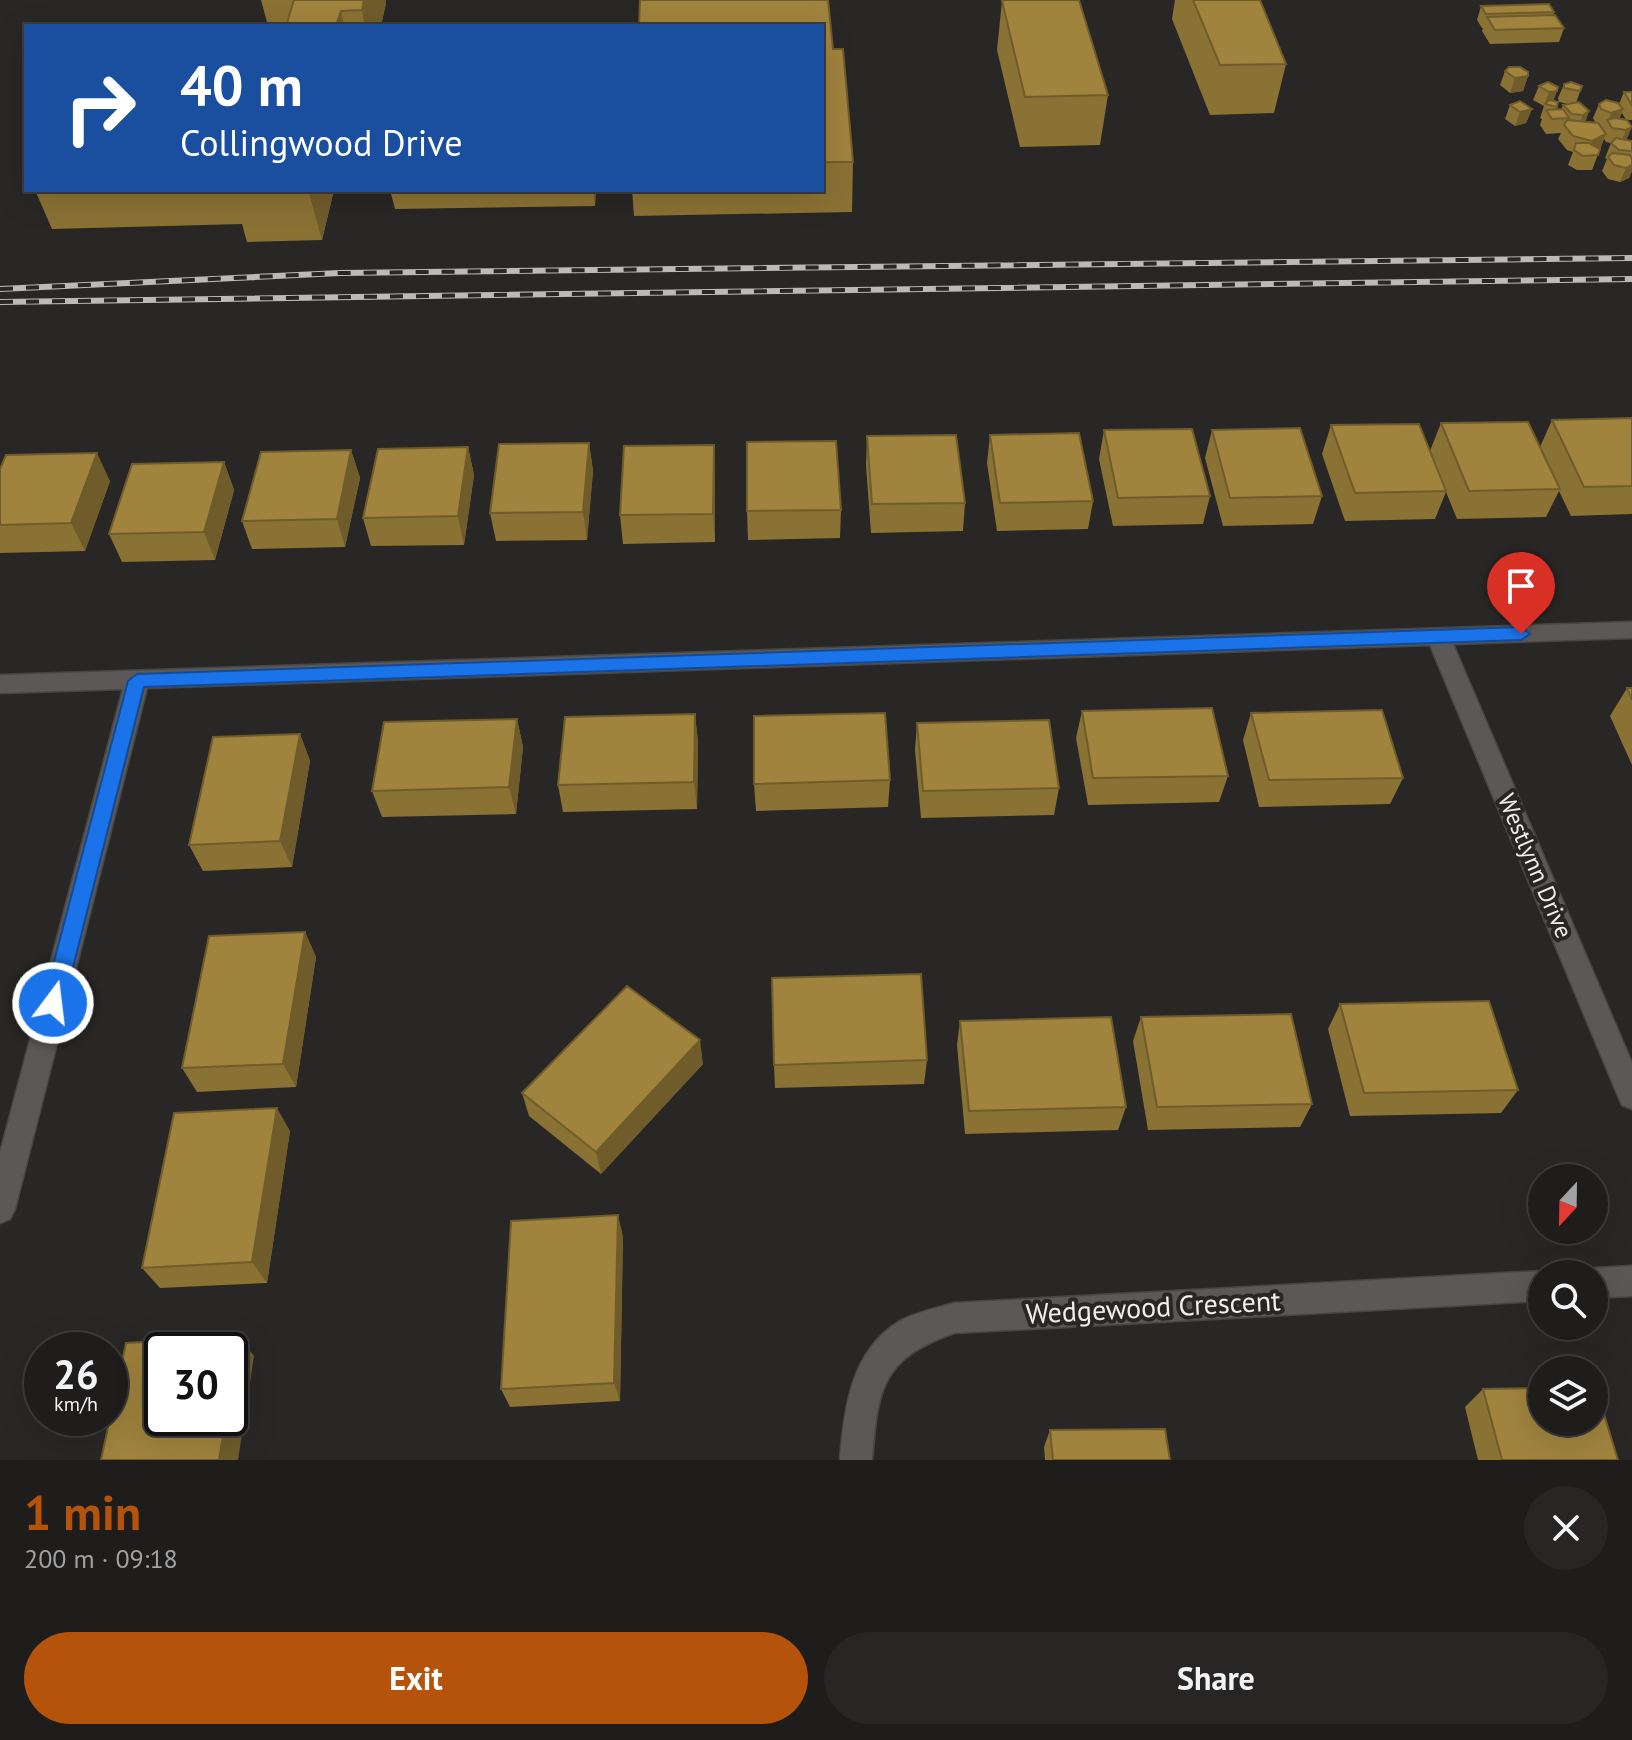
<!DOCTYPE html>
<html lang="en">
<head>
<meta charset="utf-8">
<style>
	body { margin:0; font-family:"PT Sans",sans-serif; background:#272625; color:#f1f3f6; height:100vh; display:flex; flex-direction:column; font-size:30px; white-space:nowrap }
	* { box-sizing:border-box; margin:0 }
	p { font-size:26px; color:#a1a2a3 }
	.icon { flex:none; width:44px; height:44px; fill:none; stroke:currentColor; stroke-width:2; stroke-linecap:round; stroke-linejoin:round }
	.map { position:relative; height:1460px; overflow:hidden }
	.drawer { display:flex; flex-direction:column; background:#1f1d1c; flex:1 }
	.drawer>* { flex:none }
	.hud { position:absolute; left:24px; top:24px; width:800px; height:168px; border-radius:0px; box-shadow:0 8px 32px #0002,0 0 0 2px #3c3b3b; background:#1a4fa0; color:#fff; overflow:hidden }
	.needle { width:52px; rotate:202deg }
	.tools { position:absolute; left:1528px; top:1164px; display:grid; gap:16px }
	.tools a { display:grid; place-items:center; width:80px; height:80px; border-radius:50%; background:#1f1d1c; box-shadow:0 8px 32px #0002,0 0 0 2px #3c3b3b; font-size:40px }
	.speed { position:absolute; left:24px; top:1332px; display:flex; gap:16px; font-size:40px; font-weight:700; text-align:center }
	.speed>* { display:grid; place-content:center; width:104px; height:104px; border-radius:50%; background:#1f1d1c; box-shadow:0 8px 32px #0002,0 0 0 2px #3c3b3b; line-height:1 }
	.speed small { font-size:20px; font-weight:400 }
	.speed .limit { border:4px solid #111; border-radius:12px; background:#fff; color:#111 }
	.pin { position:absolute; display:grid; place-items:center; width:68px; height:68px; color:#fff; margin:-82px -34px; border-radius:50% 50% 50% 0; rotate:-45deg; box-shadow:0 0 8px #0007 }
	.pin .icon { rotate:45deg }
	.me { position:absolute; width:88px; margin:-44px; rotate:15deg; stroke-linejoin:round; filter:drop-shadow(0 0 6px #0008) }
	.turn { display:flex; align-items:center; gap:28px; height:168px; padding:0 24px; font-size:36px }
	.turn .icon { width:104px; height:104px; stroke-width:2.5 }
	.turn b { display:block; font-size:56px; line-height:68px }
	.round { display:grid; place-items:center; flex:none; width:84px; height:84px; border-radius:42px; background:#272625 }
	.head { display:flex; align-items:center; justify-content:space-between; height:136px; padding:0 24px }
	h1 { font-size:48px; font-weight:700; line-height:60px; color:#b45309 }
	.action { display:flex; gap:16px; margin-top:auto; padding:16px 24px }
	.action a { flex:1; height:92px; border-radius:48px; background:#b45309; color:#fff; font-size:32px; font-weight:700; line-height:92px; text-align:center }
	.action a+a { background:#272625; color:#f1f3f6 }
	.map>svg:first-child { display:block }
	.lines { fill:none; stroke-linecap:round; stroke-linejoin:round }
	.street-casing { stroke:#474644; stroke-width:3 }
	.street { fill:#5b5857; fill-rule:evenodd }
	.rail-casing { stroke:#bbbab9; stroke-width:6 }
	.rail { stroke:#292725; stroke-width:4; stroke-dasharray:13; stroke-linecap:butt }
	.wall { fill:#8a7134 }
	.shaded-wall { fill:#705c2b }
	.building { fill:#a0833d; stroke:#705c2b; stroke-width:2 }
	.route { fill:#1a73e8; stroke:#114b97; stroke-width:2 }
	.labels { text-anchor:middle; stroke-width:8; stroke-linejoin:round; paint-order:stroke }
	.street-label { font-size:24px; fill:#f0efee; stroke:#292725 }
	.near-street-label { font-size:28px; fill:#f0efee; stroke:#292725 }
</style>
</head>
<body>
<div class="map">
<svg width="1632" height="1460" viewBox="0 0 1632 1460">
	<rect width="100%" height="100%" fill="#292725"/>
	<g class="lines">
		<defs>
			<path id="street" d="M 1632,622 L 1632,638 L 1453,644 L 1632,1063 L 1632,1109 L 1622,1105 L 1618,1096 L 1430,645 L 147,688 L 15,1209 L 10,1219 L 0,1223 L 0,1153 L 123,689 L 0,693 L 0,675 Z
				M 1632,1266 L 1632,1296 L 1594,1298 L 1594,1274 L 1582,1274 L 1594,1268 Z
				M 1542,1271 L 1550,1274 L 1542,1274 L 1542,1301 L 954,1333 C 881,1359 878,1389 872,1460 L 840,1460 C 844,1409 851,1350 900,1321 C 916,1312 937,1308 954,1303 Z"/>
		</defs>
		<use href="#street" class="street-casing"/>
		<use href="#street" class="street"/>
		<defs>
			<path id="rail" d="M 0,289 L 340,273 L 1632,258
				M 0,302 L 1632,279"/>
		</defs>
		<use href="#rail" class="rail-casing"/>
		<use href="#rail" class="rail"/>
	</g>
	<path class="wall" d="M 261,0 L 386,0 L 386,3 L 381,26 L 268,26 Z
		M 1175,0 L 1260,0 L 1286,64 L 1274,113 L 1210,115 L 1172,19 Z
		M 1002,1 L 1108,95 L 1100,145 L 1020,147 L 997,50 Z
		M 1481,6 L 1554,12 L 1553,15 L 1564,28 L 1559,42 L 1490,44 L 1482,31 L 1483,28 L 1482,28 L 1477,20 Z
		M 822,26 L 833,49 L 853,162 L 852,212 L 634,216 L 632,190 L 822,190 Z
		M 1505,71 L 1528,76 L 1523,91 L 1510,93 L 1500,85 Z
		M 1548,82 L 1553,101 L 1558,102 L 1556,110 L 1561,110 L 1563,105 L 1569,104 L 1559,102 L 1558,98 L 1564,84 L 1582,86 L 1576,103 L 1589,111 L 1585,122 L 1595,122 L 1593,118 L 1599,104 L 1619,104 L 1624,92 L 1632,92 L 1632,120 L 1626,120 L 1622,113 L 1619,119 L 1627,120 L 1626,140 L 1632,141 L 1632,171 L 1629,178 L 1620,182 L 1608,179 L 1602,171 L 1607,159 L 1605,158 L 1611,143 L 1606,142 L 1604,139 L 1592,170 L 1577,170 L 1568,165 L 1573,152 L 1567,150 L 1558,139 L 1561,133 L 1546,134 L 1540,125 L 1542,119 L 1540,118 L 1544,106 L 1533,100 L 1539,86 Z
		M 1510,105 L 1532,109 L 1526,123 L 1515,126 L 1505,119 Z
		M 35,190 L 334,190 L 322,240 L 247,242 L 242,224 L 52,229 Z
		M 390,190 L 596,190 L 595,206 L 395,209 Z
		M 1632,418 L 1632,514 L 1571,516 L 1559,491 L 1546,517 L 1457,519 L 1446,492 L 1435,519 L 1345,521 L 1322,454 L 1331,425 L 1430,451 L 1441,423 L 1540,447 L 1552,420 Z
		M 1104,430 L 1210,496 L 1203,524 L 1113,526 L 1099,459 Z
		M 1212,430 L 1322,496 L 1313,524 L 1223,526 L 1205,458 Z
		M 990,435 L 1093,501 L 1088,529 L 997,531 L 987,463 Z
		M 867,436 L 965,503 L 963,531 L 871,533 L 866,465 Z
		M 589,443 L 593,471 L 587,540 L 496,541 L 490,513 Z
		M 714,445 L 715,473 L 715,542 L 623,544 L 620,515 Z
		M 468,447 L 474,475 L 464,545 L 371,546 L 363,518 Z
		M 351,450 L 360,478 L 345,547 L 252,549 L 242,521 Z
		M 224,462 L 234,490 L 215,560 L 122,562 L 109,534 Z
		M 0,469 L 110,481 L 85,551 L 0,553 Z
		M 841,510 L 840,538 L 748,540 L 747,511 Z
		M 1627,688 L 1632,688 L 1632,765 L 1610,716 Z
		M 1082,711 L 1228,776 L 1219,802 L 1088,805 L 1076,738 Z
		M 1251,713 L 1403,778 L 1390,804 L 1259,807 L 1243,740 Z
		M 695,714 L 698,742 L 697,809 L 563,812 L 558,785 Z
		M 517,719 L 523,747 L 516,814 L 382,817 L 372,791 Z
		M 917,723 L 1059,788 L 1054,815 L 921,818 L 915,750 Z
		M 300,734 L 310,761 L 292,867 L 203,871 L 189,845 Z
		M 890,780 L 888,807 L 756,811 L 754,784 Z
		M 305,932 L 316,957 L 296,1087 L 197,1092 L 182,1068 Z
		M 1340,1004 L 1518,1090 L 1501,1113 L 1350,1116 L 1328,1029 Z
		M 1141,1017 L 1312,1104 L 1300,1127 L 1148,1130 L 1133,1041 Z
		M 960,1021 L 1126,1107 L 1118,1130 L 965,1134 L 957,1045 Z
		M 927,1060 L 924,1084 L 775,1088 L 774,1065 Z
		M 703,1064 L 601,1174 L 529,1116 L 522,1093 Z
		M 290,1131 L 267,1283 L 160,1288 L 142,1268 Z
		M 623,1236 L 620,1401 L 510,1407 L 501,1389 Z
		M 1483,1389 L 1618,1460 L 1478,1460 L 1465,1407 Z
		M 1050,1430 L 1170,1460 L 1045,1460 L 1044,1447 Z"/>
	<path class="shaded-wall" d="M 364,0 L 386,0 L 386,3 L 381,26 L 365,26 L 362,10 Z
		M 341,11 L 344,26 L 336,26 Z
		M 1528,76 L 1523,91 L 1510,93 L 1515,78 Z
		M 1557,91 L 1552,105 L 1545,104 L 1544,106 L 1549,92 Z
		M 1532,109 L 1526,123 L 1515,126 L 1520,112 Z
		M 1623,109 L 1617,124 L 1608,122 L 1611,113 Z
		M 1589,111 L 1584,126 L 1577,129 L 1583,115 Z
		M 1632,127 L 1626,141 L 1620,145 L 1626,130 Z
		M 1606,134 L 1600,149 L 1586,155 L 1592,141 Z
		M 1632,165 L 1632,171 L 1629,178 L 1620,182 L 1626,168 Z
		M 308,190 L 334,190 L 322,240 Z
		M 593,190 L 596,190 L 595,206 Z
		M 589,443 L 593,471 L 587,540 L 583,512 Z
		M 714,445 L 715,473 L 715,542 L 713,514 Z
		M 468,447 L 474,475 L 464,545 L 458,516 Z
		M 351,450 L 360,478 L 345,547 L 337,519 Z
		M 97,453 L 110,481 L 85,551 L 71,523 Z
		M 224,462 L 234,490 L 215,560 L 204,532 Z
		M 695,714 L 698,742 L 697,809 L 694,782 Z
		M 517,719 L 523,747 L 516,814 L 509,787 Z
		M 300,734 L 310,761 L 292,867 L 280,841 Z
		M 305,932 L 316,957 L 296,1087 L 283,1064 Z
		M 700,1040 L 703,1064 L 601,1174 L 596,1152 Z
		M 277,1108 L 290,1131 L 267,1283 L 252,1262 Z
		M 618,1215 L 623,1236 L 620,1401 L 614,1383 Z
		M 239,1337 L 254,1356 L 238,1460 L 219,1460 L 226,1418 L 230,1418 L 230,1391 Z"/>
	<path class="building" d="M 294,0 L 364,0 L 362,10 L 341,11 L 336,26 L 286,26 Z
		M 640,0 L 828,0 L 833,49 L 843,49 L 853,162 L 822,162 L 822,26 L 639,26 Z
		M 1005,0 L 1079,0 L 1108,95 L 1025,97 L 1002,1 Z
		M 1193,0 L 1260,0 L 1286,64 L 1220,65 Z
		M 1549,4 L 1554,12 L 1486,14 L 1481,6 Z
		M 1555,15 L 1564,28 L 1495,30 L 1487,17 Z
		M 1509,67 L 1520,67 L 1528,72 L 1528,76 L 1515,78 L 1505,71 Z
		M 1548,82 L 1558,87 L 1557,91 L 1549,92 L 1539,86 Z
		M 1571,82 L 1582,86 L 1580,91 L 1564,88 L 1564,84 Z
		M 1624,92 L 1632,92 L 1632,105 Z
		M 1549,100 L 1558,102 L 1557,107 L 1545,104 Z
		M 1606,100 L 1618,103 L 1623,109 L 1611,113 L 1601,109 L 1599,104 Z
		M 1520,101 L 1532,109 L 1520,112 L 1510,105 Z
		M 1579,102 L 1589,111 L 1583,115 L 1572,114 L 1563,105 Z
		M 1563,109 L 1569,118 L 1552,119 L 1546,110 Z
		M 1615,118 L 1627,120 L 1632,127 L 1626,130 L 1612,128 L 1607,120 Z
		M 1567,120 L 1598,123 L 1606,134 L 1592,141 L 1573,136 L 1564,125 Z
		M 1616,138 L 1632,141 L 1632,151 L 1619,150 L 1611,143 Z
		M 1576,143 L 1589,143 L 1600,149 L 1598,155 L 1583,156 L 1574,150 Z
		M 1612,153 L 1630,155 L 1632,159 L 1632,165 L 1626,168 L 1614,165 L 1608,157 Z
		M 232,190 L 308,190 L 231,192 Z
		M 1632,418 L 1632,486 L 1584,487 L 1552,420 Z
		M 1528,422 L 1560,489 L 1469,491 L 1441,423 Z
		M 1419,424 L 1446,491 L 1355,493 L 1331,425 Z
		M 1300,428 L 1322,496 L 1230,498 L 1212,430 Z
		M 1192,429 L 1210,496 L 1118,498 L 1104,430 Z
		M 1079,433 L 1093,501 L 1000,503 L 990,435 Z
		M 956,435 L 965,503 L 872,504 L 867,436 Z
		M 836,441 L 841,510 L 747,511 L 747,442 Z
		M 589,443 L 583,512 L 490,513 L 499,444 Z
		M 714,445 L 713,514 L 620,515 L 624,446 Z
		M 468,447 L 458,516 L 363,518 L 378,449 Z
		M 351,450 L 337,519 L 242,521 L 261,452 Z
		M 97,453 L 71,523 L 0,525 L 0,469 L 6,455 Z
		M 224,462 L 204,532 L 109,534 L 132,464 Z
		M 1627,688 L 1632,688 L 1632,700 Z
		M 1212,708 L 1228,776 L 1093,778 L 1082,711 Z
		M 1382,710 L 1403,778 L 1269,780 L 1251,713 Z
		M 885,713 L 890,780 L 754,784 L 754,716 Z
		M 695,714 L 694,782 L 558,785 L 565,717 Z
		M 517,719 L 509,787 L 372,791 L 384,722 Z
		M 1049,720 L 1059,788 L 923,791 L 917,723 Z
		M 300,734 L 280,841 L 189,845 L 213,737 Z
		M 305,932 L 283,1064 L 182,1068 L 209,936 Z
		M 921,974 L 927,1060 L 774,1065 L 772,978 Z
		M 627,986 L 700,1040 L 596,1152 L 522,1093 Z
		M 1489,1001 L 1518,1090 L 1364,1093 L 1340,1004 Z
		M 1291,1014 L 1312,1104 L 1157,1107 L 1141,1017 Z
		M 1111,1017 L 1126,1107 L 969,1111 L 960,1021 Z
		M 277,1108 L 252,1262 L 142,1268 L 174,1113 Z
		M 618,1215 L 614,1383 L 501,1389 L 511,1221 Z
		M 239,1337 L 230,1391 L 230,1350 L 162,1350 L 162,1418 L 226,1418 L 219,1460 L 101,1460 L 126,1343 Z
		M 1542,1388 L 1542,1422 L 1594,1422 L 1594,1388 L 1596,1388 L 1618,1460 L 1502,1460 L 1483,1389 Z
		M 1165,1429 L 1170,1460 L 1053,1460 L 1050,1430 Z"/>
	<path class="route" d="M 1521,627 L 1530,634 L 1521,640 L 144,687 L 64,1003 L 61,1010 L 53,1012 L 46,1010 L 43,1003 L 128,681 L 137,674 Z"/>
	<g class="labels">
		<g class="street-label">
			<text transform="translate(1535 866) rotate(67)" y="8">Westlynn Drive</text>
		</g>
		<g class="near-street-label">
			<text transform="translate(1153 1307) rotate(-3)" y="10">Wedgewood Crescent</text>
		</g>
	</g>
</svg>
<div class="tools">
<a><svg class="needle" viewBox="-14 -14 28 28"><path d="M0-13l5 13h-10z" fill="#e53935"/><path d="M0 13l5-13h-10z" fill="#a1a2a3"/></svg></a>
<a><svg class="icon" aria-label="search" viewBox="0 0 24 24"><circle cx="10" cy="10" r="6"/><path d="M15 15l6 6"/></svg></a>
<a><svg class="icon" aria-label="layers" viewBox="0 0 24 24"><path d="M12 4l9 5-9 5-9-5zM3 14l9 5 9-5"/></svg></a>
</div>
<div class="speed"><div>26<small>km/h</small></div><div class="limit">30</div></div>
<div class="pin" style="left:1521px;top:634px;background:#d93025"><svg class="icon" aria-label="arrive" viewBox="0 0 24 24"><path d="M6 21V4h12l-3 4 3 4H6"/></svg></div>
<svg class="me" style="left:53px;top:1003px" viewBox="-20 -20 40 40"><circle r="17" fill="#1a73e8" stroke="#fff" stroke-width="3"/><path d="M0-11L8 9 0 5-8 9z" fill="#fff"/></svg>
<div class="hud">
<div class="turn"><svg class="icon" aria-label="right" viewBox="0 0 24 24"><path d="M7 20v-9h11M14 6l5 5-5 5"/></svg><div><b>40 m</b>Collingwood Drive</div></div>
</div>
</div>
<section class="drawer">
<div class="head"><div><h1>1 min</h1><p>200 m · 09:18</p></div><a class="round"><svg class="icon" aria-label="close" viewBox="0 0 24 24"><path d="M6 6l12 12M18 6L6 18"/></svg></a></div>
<div class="action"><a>Exit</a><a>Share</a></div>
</section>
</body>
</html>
